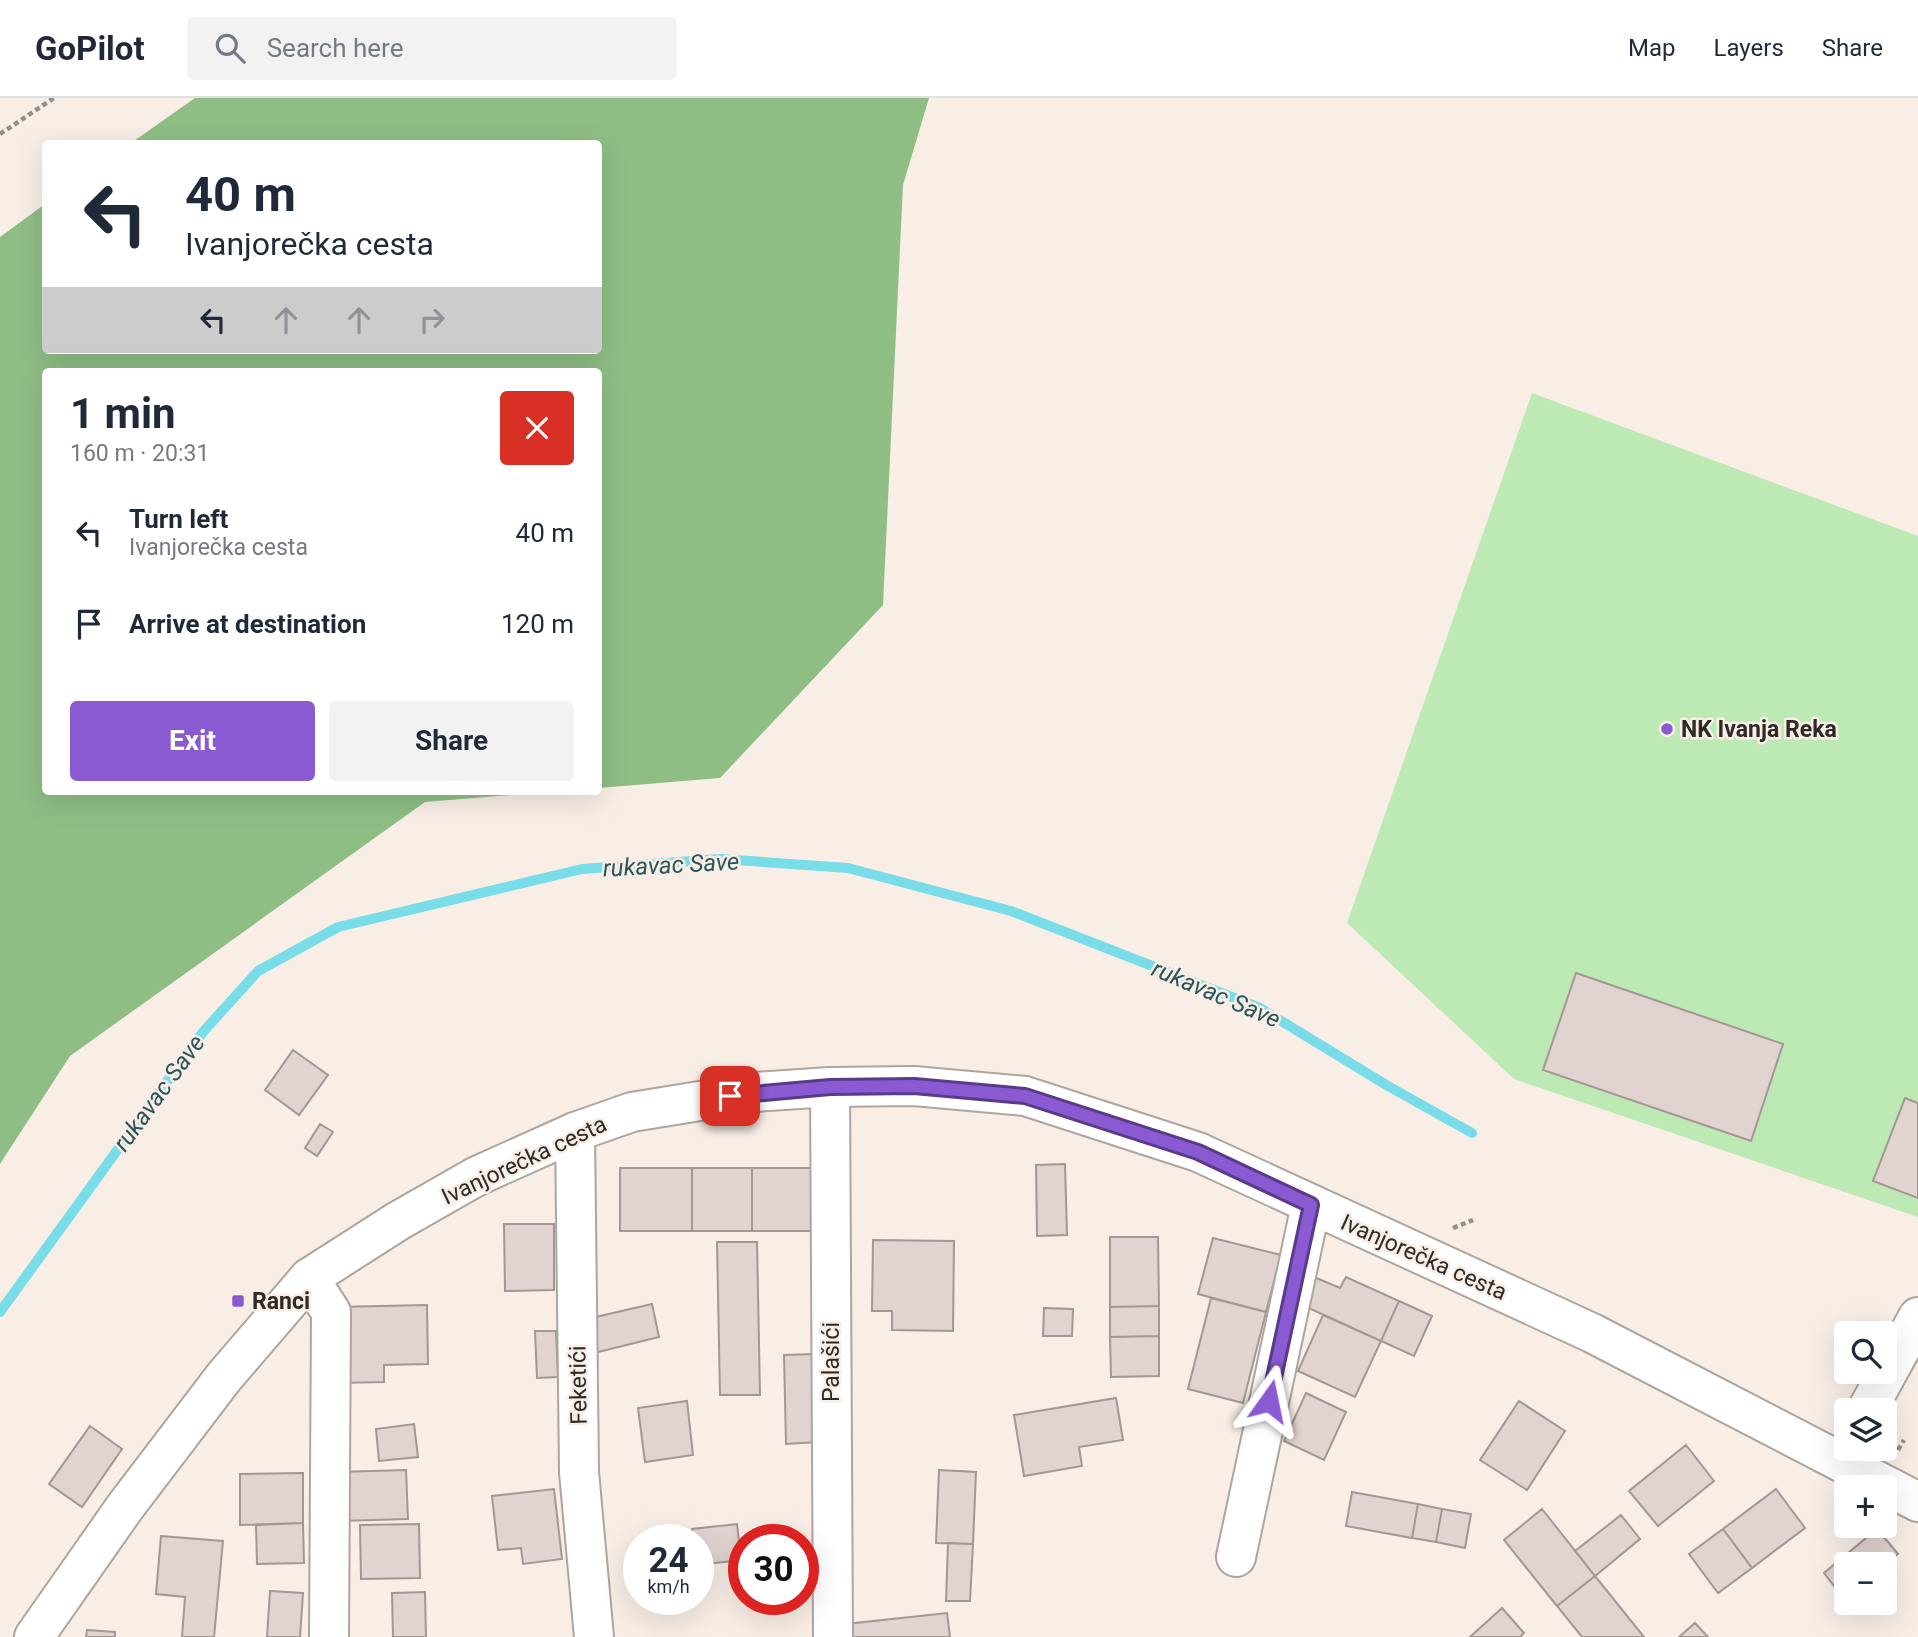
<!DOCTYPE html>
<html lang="en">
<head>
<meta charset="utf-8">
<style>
	body { margin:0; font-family:Roboto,sans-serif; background:#f2f2f3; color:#1f2937; height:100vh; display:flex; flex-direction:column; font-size:26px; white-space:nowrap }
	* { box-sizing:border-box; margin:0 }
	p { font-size:23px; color:#747a83 }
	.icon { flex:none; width:38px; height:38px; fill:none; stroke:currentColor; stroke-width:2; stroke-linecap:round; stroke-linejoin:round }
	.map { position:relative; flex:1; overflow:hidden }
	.details { position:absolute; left:42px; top:270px; width:560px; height:427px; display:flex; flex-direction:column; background:#fff; border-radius:7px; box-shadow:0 7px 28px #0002 }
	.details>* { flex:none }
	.hud { position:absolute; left:42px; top:42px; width:560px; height:214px; border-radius:7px; box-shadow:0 7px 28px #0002; background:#fff; color:#1f2937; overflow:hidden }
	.buttons { position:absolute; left:1834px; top:1223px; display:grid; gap:14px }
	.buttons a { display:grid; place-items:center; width:63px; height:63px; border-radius:7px; background:#fff; box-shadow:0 7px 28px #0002; font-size:35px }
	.speed { position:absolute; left:623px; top:1426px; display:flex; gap:14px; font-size:35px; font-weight:700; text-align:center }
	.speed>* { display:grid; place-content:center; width:91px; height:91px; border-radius:50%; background:#fff; box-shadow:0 7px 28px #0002; line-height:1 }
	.speed small { font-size:18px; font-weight:400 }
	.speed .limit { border:10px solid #d22; background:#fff; color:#111 }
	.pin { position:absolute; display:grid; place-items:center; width:60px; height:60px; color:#fff; margin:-30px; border-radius:14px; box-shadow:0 4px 10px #0006 }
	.me { position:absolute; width:77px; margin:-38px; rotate:12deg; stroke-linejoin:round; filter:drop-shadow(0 0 5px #0008) }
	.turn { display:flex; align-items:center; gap:24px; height:147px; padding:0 28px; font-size:32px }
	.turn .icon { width:91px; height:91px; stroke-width:2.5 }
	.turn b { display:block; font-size:49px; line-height:60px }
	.lanes { display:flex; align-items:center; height:66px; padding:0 28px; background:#0003; justify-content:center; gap:35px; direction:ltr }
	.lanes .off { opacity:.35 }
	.round { display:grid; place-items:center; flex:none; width:74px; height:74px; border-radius:7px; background:#f2f2f3 }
	.head { display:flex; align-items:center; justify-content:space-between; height:119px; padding:0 28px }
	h1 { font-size:42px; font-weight:700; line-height:52px }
	.button { display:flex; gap:14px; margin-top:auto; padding:14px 28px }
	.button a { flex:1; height:80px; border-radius:7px; background:#8a5ad3; color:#fff; font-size:28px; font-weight:700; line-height:80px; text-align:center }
	.button a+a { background:#f2f2f3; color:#1f2937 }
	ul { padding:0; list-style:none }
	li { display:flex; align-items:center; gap:21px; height:91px; padding:0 28px }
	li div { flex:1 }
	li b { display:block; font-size:26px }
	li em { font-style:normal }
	header { display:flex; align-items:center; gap:42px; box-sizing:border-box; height:98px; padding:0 35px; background:#fff; border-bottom:2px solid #e0e1e3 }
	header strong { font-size:33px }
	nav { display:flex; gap:38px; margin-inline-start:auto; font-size:24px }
	.search { width:490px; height:63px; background:#f2f2f3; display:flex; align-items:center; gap:18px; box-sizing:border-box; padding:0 24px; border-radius:7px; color:#747a83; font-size:26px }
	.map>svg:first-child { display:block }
	.green { fill:#bdeab4 }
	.forest { fill:#8fbe85 }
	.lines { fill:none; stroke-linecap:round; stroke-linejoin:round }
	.stream { stroke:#79dce9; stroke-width:10 }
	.building { fill:#e1d4d0; stroke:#a39693; stroke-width:2 }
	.minor-casing { stroke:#aea59d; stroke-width:42 }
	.major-casing { stroke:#aea59d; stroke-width:42 }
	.path { stroke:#968f89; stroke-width:4.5; stroke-dasharray:5 3.5; stroke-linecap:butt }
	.minor { stroke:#fff; stroke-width:38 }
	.major { stroke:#fff; stroke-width:38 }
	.route-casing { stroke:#5a3a89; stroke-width:18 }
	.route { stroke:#8a5ad3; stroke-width:12 }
	.poi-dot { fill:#8a5ad3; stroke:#f8eee6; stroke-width:2.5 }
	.labels { text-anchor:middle; stroke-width:5; stroke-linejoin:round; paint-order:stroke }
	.poi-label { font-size:23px; font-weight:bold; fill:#2e2a27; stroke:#f8eee6; text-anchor:start }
	.street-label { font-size:23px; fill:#2e2a27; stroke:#f8eee6 }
	.water-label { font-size:24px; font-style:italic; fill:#29555b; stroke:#f8eee6 }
</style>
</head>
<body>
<header>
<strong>GoPilot</strong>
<div class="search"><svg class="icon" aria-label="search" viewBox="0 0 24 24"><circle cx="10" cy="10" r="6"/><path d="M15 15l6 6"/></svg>Search here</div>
<nav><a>Map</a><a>Layers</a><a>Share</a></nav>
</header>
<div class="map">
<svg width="1918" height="1539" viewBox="0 0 1918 1539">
	<rect width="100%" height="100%" fill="#f8eee6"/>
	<path class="green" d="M 1532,295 L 1918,438 L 1918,1119 L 1514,981 L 1347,825 Z"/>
	<path class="forest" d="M 195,0 L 929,0 L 903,87 L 883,507 L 720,680 L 599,690 L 598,273 L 46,273 L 46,693 L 559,693 L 425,704 L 70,958 L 0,1066 L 0,139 L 45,106 L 46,252 L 598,252 L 598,46 L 131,45 Z"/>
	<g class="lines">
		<path class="stream" d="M 0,1214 L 203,934 L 258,873 L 338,829 L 582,771 L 721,761 L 848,770 L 1011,813 L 1260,910 L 1388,988 L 1472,1035"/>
	</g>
	<path class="building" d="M 1576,875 L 1783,946 L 1751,1043 L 1543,972 Z
		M 293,952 L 328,977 L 299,1017 L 265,992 Z
		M 1905,1000 L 1918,1005 L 1918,1100 L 1873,1083 Z
		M 320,1026 L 333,1034 L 317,1058 L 305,1050 Z
		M 1065,1066 L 1067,1137 L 1037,1138 L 1036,1067 Z
		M 620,1070 L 692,1070 L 692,1133 L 620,1133 Z
		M 692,1070 L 752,1070 L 752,1133 L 692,1133 Z
		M 752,1070 L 818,1070 L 818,1133 L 752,1133 Z
		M 504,1126 L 554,1126 L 554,1192 L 505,1193 Z
		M 1110,1139 L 1158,1139 L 1159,1208 L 1110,1209 Z
		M 1213,1140 L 1281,1157 L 1266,1214 L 1198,1196 Z
		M 873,1142 L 954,1143 L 953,1233 L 892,1232 L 892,1213 L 872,1213 Z
		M 717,1144 L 757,1144 L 760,1297 L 720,1297 Z
		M 1314,1179 L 1340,1190 L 1346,1179 L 1399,1203 L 1381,1243 L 1302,1207 Z
		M 1211,1200 L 1266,1214 L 1243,1305 L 1188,1291 Z
		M 1399,1203 L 1432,1218 L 1414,1258 L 1381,1243 Z
		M 652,1206 L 659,1239 L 594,1255 L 587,1221 Z
		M 427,1207 L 428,1266 L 384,1267 L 384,1284 L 335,1285 L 334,1209 Z
		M 1159,1208 L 1159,1238 L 1110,1239 L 1110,1209 Z
		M 1044,1210 L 1073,1211 L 1072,1238 L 1043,1238 Z
		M 1323,1217 L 1381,1243 L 1355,1299 L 1298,1273 Z
		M 535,1233 L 556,1233 L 558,1279 L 537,1280 Z
		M 1159,1238 L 1159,1278 L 1111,1279 L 1110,1239 Z
		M 815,1256 L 818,1344 L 786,1346 L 784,1257 Z
		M 1306,1295 L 1346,1314 L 1324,1362 L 1284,1343 Z
		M 1116,1300 L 1123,1342 L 1079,1349 L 1082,1368 L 1024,1378 L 1014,1317 Z
		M 687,1303 L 693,1357 L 645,1364 L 638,1310 Z
		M 1519,1303 L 1565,1333 L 1527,1392 L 1480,1362 Z
		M 414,1326 L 418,1359 L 379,1363 L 376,1331 Z
		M 90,1328 L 122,1351 L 82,1409 L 49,1386 Z
		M 1686,1347 L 1714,1383 L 1658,1428 L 1629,1393 Z
		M 406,1372 L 408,1421 L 340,1423 L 338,1374 Z
		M 939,1372 L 976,1374 L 973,1446 L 936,1445 Z
		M 303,1375 L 303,1425 L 240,1427 L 240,1376 Z
		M 554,1391 L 562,1461 L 523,1466 L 521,1450 L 498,1452 L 492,1398 Z
		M 1776,1391 L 1805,1430 L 1752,1470 L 1723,1431 Z
		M 1352,1394 L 1418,1406 L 1412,1440 L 1346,1428 Z
		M 1418,1406 L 1442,1411 L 1436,1444 L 1412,1440 Z
		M 1442,1411 L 1471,1416 L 1465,1450 L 1436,1444 Z
		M 1542,1411 L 1595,1478 L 1557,1508 L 1504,1442 Z
		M 1621,1417 L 1640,1441 L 1595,1478 L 1575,1453 Z
		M 303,1425 L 304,1465 L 257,1466 L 256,1427 Z
		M 419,1426 L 420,1480 L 361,1481 L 360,1427 Z
		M 737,1426 L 741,1462 L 698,1467 L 698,1442 L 693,1442 L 692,1431 Z
		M 1723,1431 L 1752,1470 L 1718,1495 L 1689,1456 Z
		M 1877,1431 L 1898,1456 L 1885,1467 L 1846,1466 L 1846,1499 L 1844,1501 L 1824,1475 Z
		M 161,1438 L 223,1443 L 214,1539 L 182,1539 L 185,1499 L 156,1496 Z
		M 948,1445 L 973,1446 L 970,1503 L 946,1503 Z
		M 1595,1478 L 1644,1539 L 1582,1539 L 1557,1508 Z
		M 270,1493 L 303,1495 L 300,1539 L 267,1539 Z
		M 425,1494 L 426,1539 L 393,1539 L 392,1495 Z
		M 1502,1510 L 1524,1535 L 1520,1539 L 1470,1539 Z
		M 947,1515 L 950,1539 L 848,1539 L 846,1526 Z
		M 1695,1525 L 1708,1539 L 1679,1539 Z
		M 87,1532 L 115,1534 L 115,1539 L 86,1539 Z"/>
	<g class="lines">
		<defs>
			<path id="minor" d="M 830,989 L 833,1539
				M 575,1034 L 579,1374 L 594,1539
				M 309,1180 L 331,1214 L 329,1539
				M 1867,1312 L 1918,1219
				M 1236,1459 L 1311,1107"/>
			<path id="major" d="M 34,1539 L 125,1409 L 224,1279 L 309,1180 L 398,1123 L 477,1078 L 575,1034 L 632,1014 L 755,994 L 830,989 L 914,988 L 1025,998 L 1198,1054 L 1592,1235 L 1918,1404"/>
		</defs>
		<use href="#minor" class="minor-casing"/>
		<use href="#major" class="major-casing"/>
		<path class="path" d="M 0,36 L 54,0
			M 1453,1130 L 1473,1122
			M 1898,1352 L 1904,1342"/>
		<use href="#minor" class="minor"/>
		<use href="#major" class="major"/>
	</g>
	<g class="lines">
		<defs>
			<path id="route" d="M 730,998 L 830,989 L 914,988 L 1025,998 L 1198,1054 L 1311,1107 L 1269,1303"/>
		</defs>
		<use href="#route" class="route-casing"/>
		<use href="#route" class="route"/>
	</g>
	<g class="poi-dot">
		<circle cx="1667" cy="631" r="7"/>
		<rect x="231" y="1196" width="14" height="14" rx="3.5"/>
	</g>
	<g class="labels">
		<g class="poi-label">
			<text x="1681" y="639">NK Ivanja Reka</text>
			<text x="252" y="1211">Ranci</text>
		</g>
		<g class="street-label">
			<text transform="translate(524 1062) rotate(-25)" y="8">Ivanjorečka cesta</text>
			<text transform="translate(1424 1159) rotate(24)" y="8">Ivanjorečka cesta</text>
			<text transform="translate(831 1264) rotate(-90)" y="8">Palašići</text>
			<text transform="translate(578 1287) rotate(-91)" y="8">Feketići</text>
		</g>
		<g class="water-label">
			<text transform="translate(671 767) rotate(-3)" y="8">rukavac Save</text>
			<text transform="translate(1216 896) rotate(23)" y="8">rukavac Save</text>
			<text transform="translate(159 995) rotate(-54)" y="8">rukavac Save</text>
		</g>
	</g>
</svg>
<div class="buttons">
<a><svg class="icon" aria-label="search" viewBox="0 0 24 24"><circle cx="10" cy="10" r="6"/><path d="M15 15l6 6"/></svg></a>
<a><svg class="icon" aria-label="layers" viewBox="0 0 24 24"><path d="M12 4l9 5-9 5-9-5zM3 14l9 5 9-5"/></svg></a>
<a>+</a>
<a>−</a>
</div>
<div class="speed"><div>24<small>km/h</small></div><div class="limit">30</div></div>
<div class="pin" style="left:730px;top:998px;background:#d93025"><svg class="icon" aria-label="arrive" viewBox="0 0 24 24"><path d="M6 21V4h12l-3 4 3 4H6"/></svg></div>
<svg class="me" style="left:1269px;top:1303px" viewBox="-20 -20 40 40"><path d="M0-17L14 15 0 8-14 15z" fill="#8a5ad3" stroke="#fff" stroke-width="4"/></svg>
<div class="hud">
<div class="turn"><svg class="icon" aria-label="left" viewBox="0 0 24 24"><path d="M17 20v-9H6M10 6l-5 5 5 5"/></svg><div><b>40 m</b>Ivanjorečka cesta</div></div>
<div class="lanes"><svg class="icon" aria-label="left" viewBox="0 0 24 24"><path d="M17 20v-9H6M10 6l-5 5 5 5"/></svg><svg class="icon off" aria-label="ahead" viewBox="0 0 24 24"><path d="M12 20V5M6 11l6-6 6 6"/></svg><svg class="icon off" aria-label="ahead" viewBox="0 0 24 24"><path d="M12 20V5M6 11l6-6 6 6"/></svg><svg class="icon off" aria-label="right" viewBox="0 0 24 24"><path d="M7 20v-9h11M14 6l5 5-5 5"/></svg></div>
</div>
<section class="details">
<div class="head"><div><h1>1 min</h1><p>160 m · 20:31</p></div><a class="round" style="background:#d93025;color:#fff"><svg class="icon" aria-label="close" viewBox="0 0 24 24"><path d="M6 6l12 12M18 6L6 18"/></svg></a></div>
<ul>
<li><svg class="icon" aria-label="left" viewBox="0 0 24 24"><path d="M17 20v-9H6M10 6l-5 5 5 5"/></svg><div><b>Turn left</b><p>Ivanjorečka cesta</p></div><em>40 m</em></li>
<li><svg class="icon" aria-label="arrive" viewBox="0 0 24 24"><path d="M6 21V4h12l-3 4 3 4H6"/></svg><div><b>Arrive at destination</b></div><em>120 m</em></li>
</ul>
<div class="button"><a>Exit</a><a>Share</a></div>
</section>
</div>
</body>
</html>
